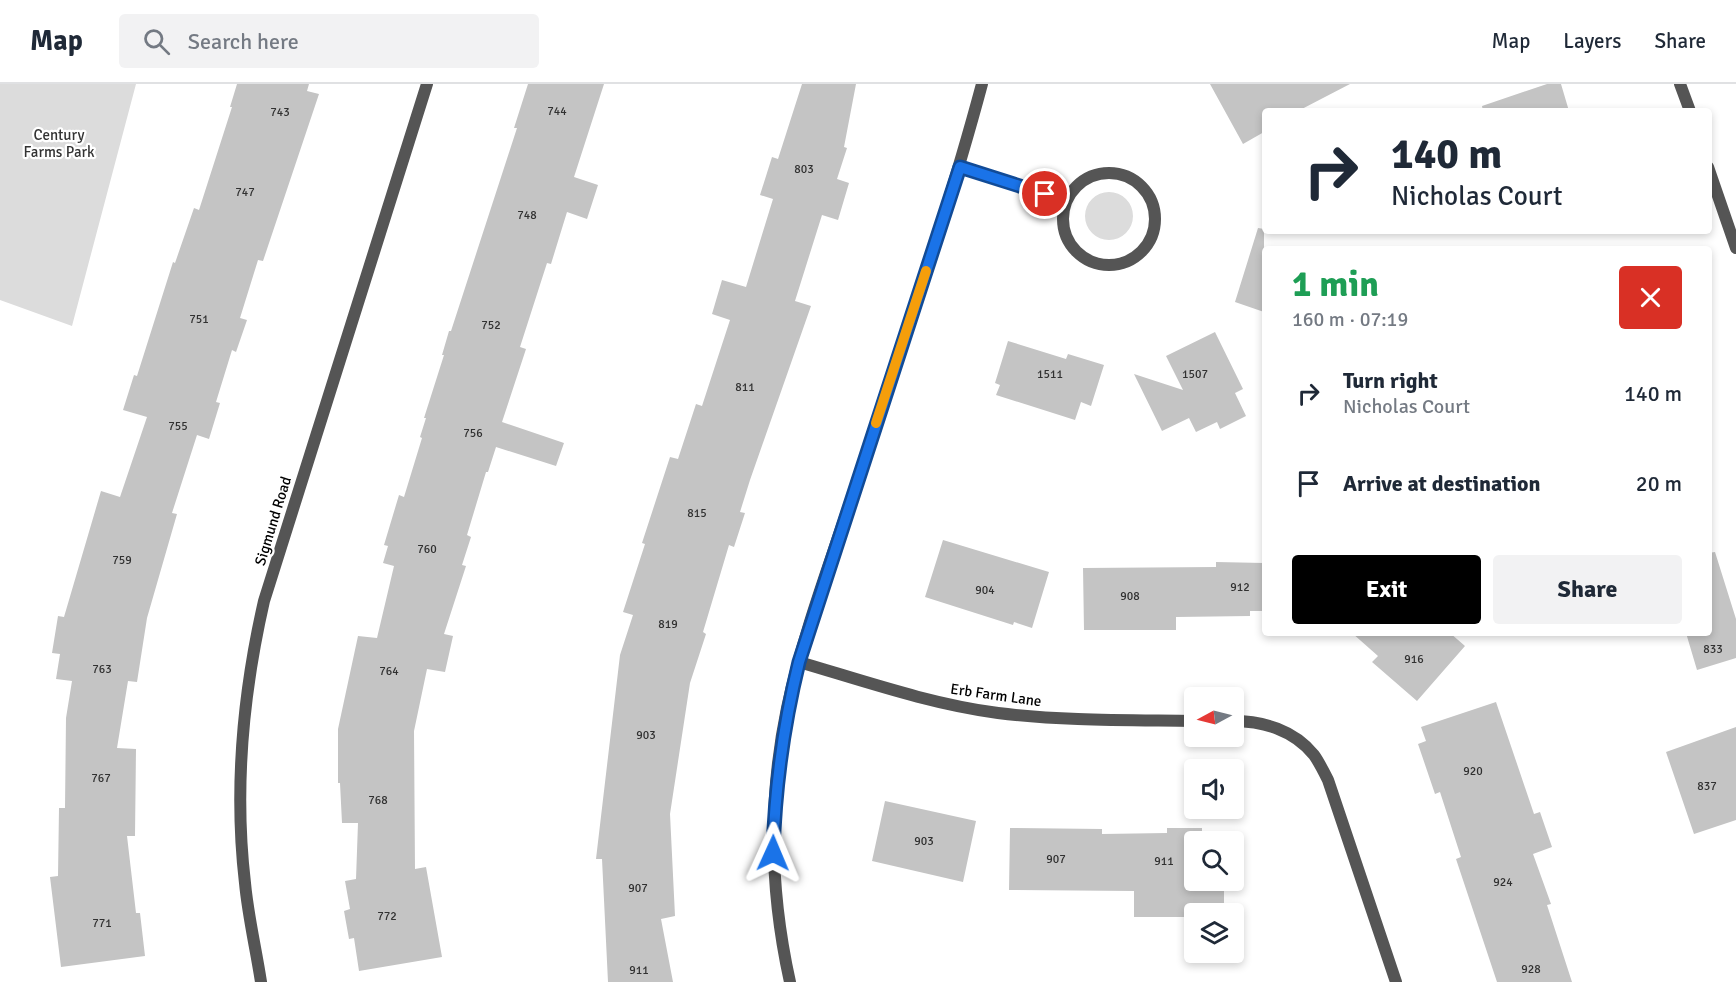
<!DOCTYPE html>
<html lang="en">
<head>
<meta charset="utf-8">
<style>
	body { margin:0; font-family:Signika,sans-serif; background:#f2f2f3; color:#1f2937; height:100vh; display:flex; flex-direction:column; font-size:22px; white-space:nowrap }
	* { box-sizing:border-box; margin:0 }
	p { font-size:20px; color:#747a83 }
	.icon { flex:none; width:33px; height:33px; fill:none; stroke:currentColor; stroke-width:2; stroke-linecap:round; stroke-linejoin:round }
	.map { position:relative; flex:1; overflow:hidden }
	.side { position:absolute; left:1262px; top:162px; width:450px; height:390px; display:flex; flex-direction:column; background:#fff; border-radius:6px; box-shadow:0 3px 9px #0003 }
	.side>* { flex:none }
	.top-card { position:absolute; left:1262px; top:24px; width:450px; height:126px; border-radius:6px; box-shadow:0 3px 9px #0003; background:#fff; color:#1f2937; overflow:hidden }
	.needle { width:39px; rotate:263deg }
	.fabs { position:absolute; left:1184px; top:603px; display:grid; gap:12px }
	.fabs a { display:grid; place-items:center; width:60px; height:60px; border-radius:6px; background:#fff; box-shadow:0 3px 9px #0003; font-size:30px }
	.pin { position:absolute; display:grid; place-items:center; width:51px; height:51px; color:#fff; margin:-26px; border:3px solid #fff; border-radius:50%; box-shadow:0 2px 6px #0007 }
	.me { position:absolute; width:66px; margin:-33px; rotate:1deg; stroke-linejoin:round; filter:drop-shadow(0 0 4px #0008) }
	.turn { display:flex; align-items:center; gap:21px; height:126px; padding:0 30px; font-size:27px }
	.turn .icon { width:78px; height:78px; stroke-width:2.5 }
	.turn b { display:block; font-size:42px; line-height:51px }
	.round { display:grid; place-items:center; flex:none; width:63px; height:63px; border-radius:6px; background:#f2f2f3 }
	.headline { display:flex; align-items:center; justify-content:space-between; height:102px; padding:0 30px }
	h1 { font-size:36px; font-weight:700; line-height:45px; color:#1e9e55 }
	.action { display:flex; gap:12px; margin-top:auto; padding:12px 30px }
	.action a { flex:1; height:69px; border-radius:6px; background:#000; color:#fff; font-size:24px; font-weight:700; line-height:69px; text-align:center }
	.action a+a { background:#f2f2f3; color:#1f2937 }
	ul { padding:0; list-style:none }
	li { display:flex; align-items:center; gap:18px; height:90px; padding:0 30px }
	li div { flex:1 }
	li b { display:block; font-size:22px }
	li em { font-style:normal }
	header { display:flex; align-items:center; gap:36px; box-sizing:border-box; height:84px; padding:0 30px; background:#fff; border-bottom:2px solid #e0e1e3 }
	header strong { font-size:28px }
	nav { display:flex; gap:33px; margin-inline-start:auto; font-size:21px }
	.search { width:420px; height:54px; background:#f2f2f3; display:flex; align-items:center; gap:15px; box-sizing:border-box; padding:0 21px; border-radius:6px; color:#747a83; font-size:22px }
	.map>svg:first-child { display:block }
	.green { fill:#dcdcdc }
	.building { fill:#c4c4c4 }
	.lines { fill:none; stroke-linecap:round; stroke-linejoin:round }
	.street { stroke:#555; stroke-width:12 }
	.route-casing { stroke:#114b97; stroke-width:15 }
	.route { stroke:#1a73e8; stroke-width:10 }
	.slow { stroke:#f59e0b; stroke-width:10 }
	.labels { text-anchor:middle; stroke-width:4.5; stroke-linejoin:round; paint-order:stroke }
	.number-label { font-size:12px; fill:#313131 }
	.park-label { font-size:15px; fill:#333; stroke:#fff }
	.street-label { font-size:15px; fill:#000; stroke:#fff }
</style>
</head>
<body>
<header>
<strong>Map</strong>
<div class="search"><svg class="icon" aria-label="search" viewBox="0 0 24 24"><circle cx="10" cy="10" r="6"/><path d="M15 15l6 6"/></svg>Search here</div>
<nav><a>Map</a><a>Layers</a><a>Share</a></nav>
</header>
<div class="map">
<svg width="1736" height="898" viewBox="0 0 1736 898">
	<rect width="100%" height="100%" fill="#fff"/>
	<path class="green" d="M 0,0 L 136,0 L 72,242 L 0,216 Z
		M1085 132a24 24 0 1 1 48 0a24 24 0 1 1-48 0Z"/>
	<path class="building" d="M 237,0 L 309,0 L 307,7 L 319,10 L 263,177 L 258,176 L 240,234 L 247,236 L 236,268 L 232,266 L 216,318 L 220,319 L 209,355 L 197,351 L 172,429 L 177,430 L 147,534 L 137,598 L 128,597 L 117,664 L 136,665 L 135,752 L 127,752 L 136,829 L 140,829 L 145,872 L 61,883 L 50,793 L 58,792 L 59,724 L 65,724 L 66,634 L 72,597 L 56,595 L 60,570 L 52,569 L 58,532 L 64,533 L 101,407 L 120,413 L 147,333 L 123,326 L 134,291 L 137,292 L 173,178 L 175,179 L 194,124 L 199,126 L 232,23 L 230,23 Z
		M 528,0 L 604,0 L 574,93 L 598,101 L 587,135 L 567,128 L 551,180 L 547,179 L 520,263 L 526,265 L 502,338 L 564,359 L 556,382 L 496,363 L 488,388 L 486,388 L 467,451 L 471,453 L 462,481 L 466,482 L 444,550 L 453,552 L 445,588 L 427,585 L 414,647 L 415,785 L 426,783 L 442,873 L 359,887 L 354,854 L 349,855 L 344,827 L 350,825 L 345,797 L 356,795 L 358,739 L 342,739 L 340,699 L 338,699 L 338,645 L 358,552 L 377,554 L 394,482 L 383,479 L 388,462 L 384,461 L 399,411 L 404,413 L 422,354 L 420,353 L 426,334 L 424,334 L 444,271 L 442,271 L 449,247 L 451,247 L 517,44 L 514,44 Z
		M 802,0 L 856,0 L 844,63 L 847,64 L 837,95 L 849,99 L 838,136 L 822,131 L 795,217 L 811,222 L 750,396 L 740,428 L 745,429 L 734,463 L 729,461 L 703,548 L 706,550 L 690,599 L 670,730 L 675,832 L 661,835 L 673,898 L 608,898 L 602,775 L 596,775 L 620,571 L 633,531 L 623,528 L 645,460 L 642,459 L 670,373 L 678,375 L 696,320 L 702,322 L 730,236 L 712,230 L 722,196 L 746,203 L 773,115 L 760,111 L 772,73 L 778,75 Z
		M 1210,0 L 1350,0 L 1298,27 L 1264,27 L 1264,48 L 1243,60 Z
		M 1547,0 L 1561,0 L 1569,27 L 1483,27 L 1482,22 Z
		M 1258,144 L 1264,145 L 1264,228 L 1235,218 Z
		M 1215,248 L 1243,305 L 1235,309 L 1246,332 L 1220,345 L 1217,338 L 1196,348 L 1189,334 L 1162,347 L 1134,290 L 1183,306 L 1166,272 Z
		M 1008,257 L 1066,275 L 1068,270 L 1104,281 L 1091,322 L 1081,318 L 1075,336 L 996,311 L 1000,301 L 995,299 Z
		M 943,456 L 1049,488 L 1032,544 L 1014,538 L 1013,541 L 925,513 Z
		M 1715,468 L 1736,535 L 1736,574 L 1697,586 L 1686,549 L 1708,549 L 1708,469 Z
		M 1216,478 L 1264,479 L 1264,527 L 1250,527 L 1250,532 L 1176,533 L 1176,546 L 1084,546 L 1083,484 L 1216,483 Z
		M 1352,549 L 1450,549 L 1465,562 L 1417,617 L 1372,578 L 1378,572 Z
		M 1496,618 L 1534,730 L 1540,728 L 1552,763 L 1533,770 L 1551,820 L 1547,821 L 1572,898 L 1497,898 L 1456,775 L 1461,773 L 1440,708 L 1435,710 L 1418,660 L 1426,657 L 1421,643 Z
		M 1736,643 L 1736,736 L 1694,750 L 1666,668 Z
		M 885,717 L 976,737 L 963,798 L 872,777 Z
		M 1010,744 L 1102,745 L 1102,750 L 1167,749 L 1167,744 L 1202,744 L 1202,750 L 1224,750 L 1224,758 L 1194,758 L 1194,796 L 1224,796 L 1224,830 L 1194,830 L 1194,833 L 1134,833 L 1134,807 L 1009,806 Z"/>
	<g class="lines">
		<path class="street" d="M 1680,0 L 1690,27
			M 960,83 L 1067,116
			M 1708,83 L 1736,164
			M1063 135a46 46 0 1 1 92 0a46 46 0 1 1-92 0Z
			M 799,578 C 864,597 930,620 998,629 C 1063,637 1128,636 1194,637
			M 1233,637 C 1263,637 1294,646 1314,671 C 1319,678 1324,688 1328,696 L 1396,898
			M 261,898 C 256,865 248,832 245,799 C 234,705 243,609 264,517 L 427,0
			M 790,898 C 770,808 768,715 787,624 C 804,544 835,466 860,388 C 902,259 947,131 982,0"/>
	</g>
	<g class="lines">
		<defs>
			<path id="route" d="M 773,769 C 775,702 783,643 799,578 L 960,83 L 1045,110"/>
		</defs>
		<use href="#route" class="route-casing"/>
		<use href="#route" class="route"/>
		<path class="slow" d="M 876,339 L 926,187"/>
	</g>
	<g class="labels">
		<g class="number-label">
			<text x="557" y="31">744</text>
			<text x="280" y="32">743</text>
			<text x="804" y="89">803</text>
			<text x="245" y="112">747</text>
			<text x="527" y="135">748</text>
			<text x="199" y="239">751</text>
			<text x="491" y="245">752</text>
			<text x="1050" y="294">1511</text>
			<text x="1195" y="294">1507</text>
			<text x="745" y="307">811</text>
			<text x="178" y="346">755</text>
			<text x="473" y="353">756</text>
			<text x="697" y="433">815</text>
			<text x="427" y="469">760</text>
			<text x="122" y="480">759</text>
			<text x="1240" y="507">912</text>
			<text x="985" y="510">904</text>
			<text x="1130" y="516">908</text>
			<text x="668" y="544">819</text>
			<text x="1713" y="569">833</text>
			<text x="1414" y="579">916</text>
			<text x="102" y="589">763</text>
			<text x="389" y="591">764</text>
			<text x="646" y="655">903</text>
			<text x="1473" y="691">920</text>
			<text x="101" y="698">767</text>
			<text x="1707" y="706">837</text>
			<text x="378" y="720">768</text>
			<text x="924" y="761">903</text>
			<text x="1056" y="779">907</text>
			<text x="1164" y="781">911</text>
			<text x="1503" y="802">924</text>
			<text x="638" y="808">907</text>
			<text x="387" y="836">772</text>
			<text x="102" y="843">771</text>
			<text x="1531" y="889">928</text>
			<text x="639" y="890">911</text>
		</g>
		<g class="park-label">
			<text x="59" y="56">Century<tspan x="59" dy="17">Farms Park</tspan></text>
		</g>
		<g class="street-label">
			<text transform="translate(273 437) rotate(-73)" y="5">Sigmund Road</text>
			<text transform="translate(996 611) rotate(8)" y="5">Erb Farm Lane</text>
		</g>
	</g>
</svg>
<div class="fabs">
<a><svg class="needle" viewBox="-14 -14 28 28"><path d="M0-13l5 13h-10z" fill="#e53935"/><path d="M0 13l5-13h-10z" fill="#747a83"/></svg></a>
<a><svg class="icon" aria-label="sound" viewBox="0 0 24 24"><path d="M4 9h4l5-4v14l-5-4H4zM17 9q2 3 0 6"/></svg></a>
<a><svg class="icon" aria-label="search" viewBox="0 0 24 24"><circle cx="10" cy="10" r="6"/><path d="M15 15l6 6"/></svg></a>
<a><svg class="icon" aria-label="layers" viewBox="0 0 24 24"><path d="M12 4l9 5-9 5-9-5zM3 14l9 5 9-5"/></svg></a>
</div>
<div class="pin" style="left:1045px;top:110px;background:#d93025"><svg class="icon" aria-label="arrive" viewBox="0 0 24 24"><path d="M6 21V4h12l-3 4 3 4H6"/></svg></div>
<svg class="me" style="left:773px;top:769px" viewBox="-20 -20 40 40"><path d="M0-17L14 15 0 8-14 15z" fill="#1a73e8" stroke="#fff" stroke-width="4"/></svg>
<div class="top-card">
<div class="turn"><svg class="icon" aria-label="right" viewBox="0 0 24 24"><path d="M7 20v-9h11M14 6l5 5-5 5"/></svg><div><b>140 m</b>Nicholas Court</div></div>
</div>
<section class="side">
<div class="headline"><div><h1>1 min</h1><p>160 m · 07:19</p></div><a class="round" style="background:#d93025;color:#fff"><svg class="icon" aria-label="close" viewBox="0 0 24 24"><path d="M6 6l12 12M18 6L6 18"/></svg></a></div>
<ul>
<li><svg class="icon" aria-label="right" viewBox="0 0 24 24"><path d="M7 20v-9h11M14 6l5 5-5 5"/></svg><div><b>Turn right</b><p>Nicholas Court</p></div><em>140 m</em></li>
<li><svg class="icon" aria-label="arrive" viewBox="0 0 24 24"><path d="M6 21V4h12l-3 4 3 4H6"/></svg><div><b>Arrive at destination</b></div><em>20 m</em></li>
</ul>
<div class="action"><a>Exit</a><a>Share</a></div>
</section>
</div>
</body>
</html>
